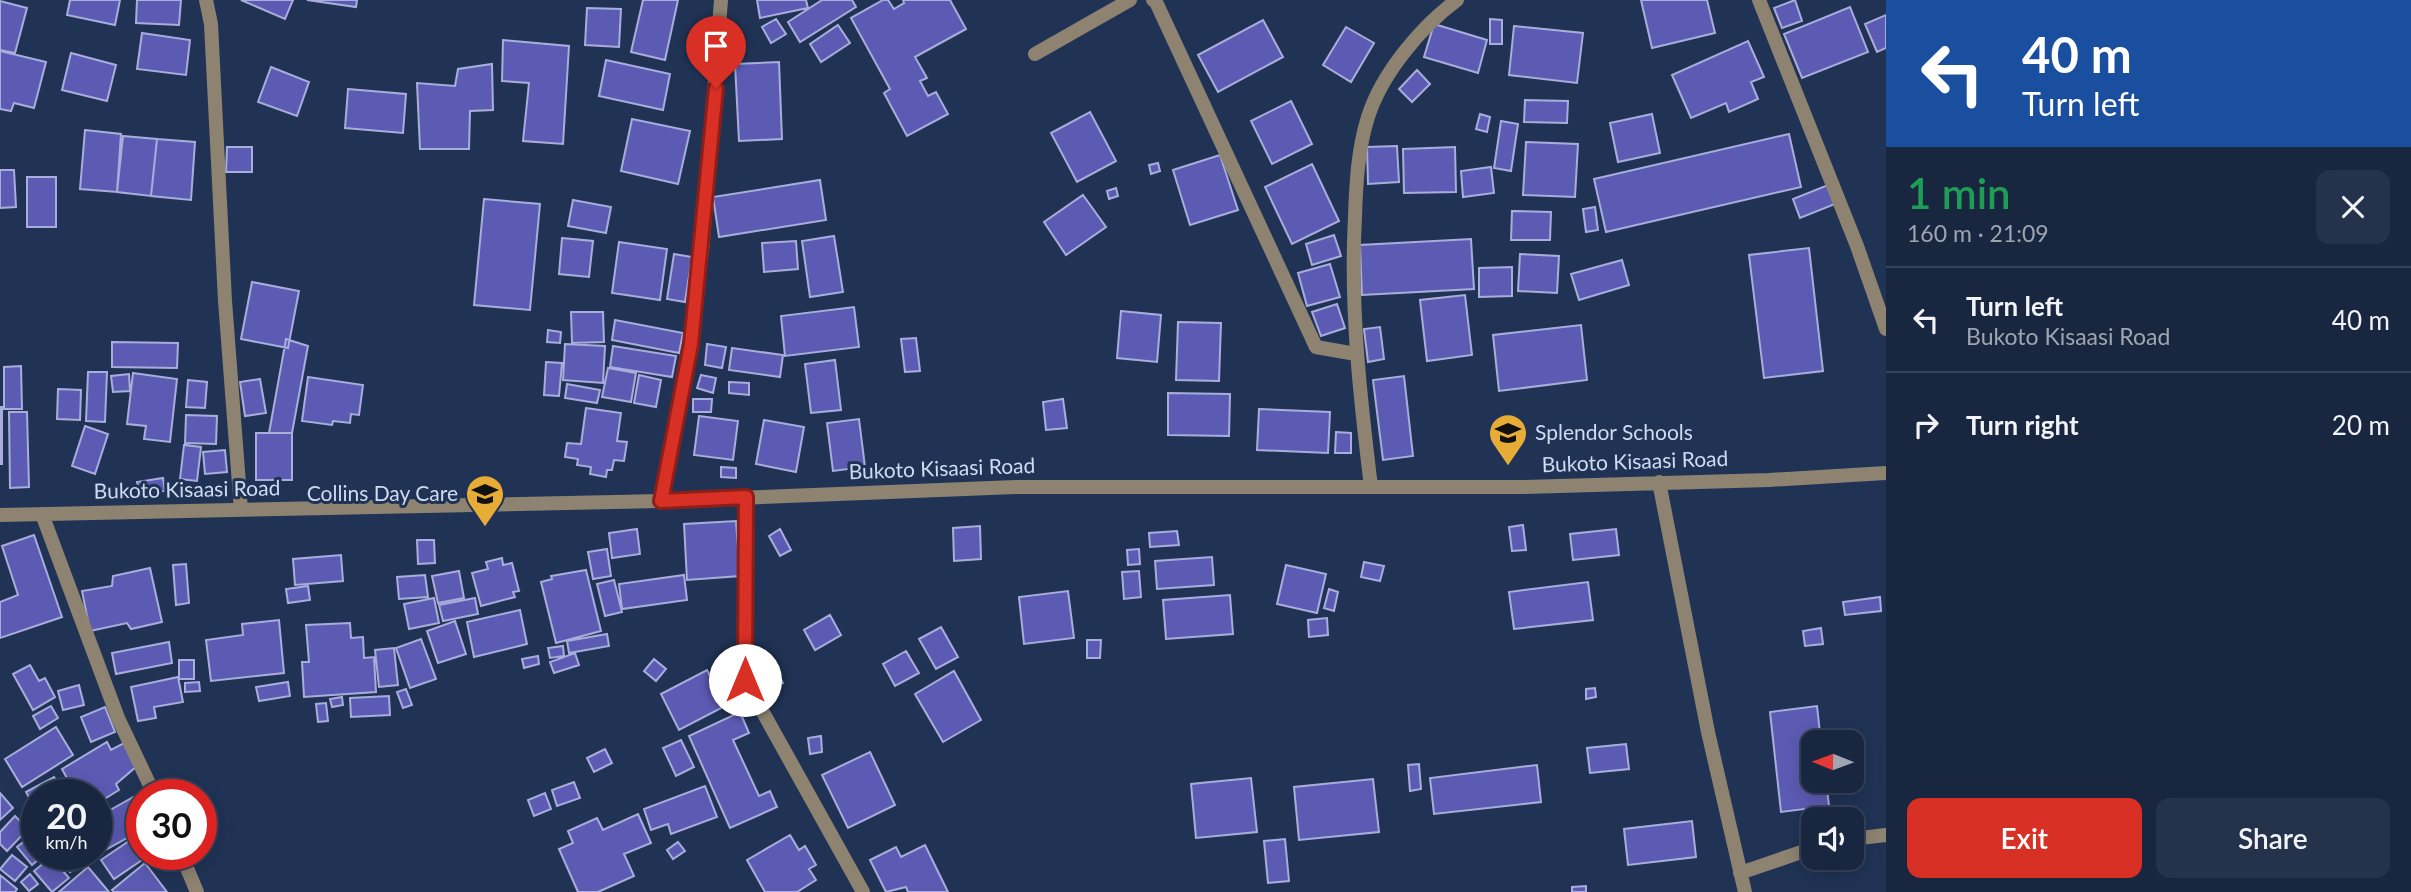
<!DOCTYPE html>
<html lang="en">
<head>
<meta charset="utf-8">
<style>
	body { margin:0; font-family:Lato,sans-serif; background:#25324b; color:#f1f3f6; height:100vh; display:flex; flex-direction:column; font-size:26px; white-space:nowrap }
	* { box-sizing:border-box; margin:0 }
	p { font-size:23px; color:#9fa5b1 }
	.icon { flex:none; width:38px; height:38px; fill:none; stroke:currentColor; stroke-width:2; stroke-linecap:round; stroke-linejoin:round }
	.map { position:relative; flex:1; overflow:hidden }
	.sheet { display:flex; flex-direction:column; background:#182640; width:525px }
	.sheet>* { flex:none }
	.hud { background:#1a4fa0; color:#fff; overflow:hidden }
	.needle { width:46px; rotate:271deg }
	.controls { position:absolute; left:1801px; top:730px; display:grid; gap:14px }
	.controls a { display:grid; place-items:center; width:63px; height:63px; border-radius:14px; background:#182640; box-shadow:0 4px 18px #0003,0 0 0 2px #364359; font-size:35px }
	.speed { position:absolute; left:21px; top:779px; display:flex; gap:14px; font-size:35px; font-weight:700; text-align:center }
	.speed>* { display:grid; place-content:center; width:91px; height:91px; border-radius:50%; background:#182640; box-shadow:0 4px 18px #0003,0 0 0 2px #364359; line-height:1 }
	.speed small { font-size:18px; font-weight:400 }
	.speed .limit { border:10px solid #d22; background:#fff; color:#111 }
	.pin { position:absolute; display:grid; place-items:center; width:60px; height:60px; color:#fff; margin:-72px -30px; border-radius:50% 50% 50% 0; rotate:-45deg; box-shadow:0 0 7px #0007 }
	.pin .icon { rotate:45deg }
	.me { position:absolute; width:77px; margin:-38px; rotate:0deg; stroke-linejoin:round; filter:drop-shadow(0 0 5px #0008) }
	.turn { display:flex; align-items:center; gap:24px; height:147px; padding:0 21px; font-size:32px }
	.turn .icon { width:91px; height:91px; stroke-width:2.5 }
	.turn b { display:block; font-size:49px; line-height:60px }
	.round { display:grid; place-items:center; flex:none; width:74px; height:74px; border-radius:14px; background:#25324b }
	.headline { display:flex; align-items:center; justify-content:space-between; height:119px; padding:0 21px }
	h1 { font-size:42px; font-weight:600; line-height:52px; color:#1e9e55 }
	.primary-button { display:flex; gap:14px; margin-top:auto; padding:14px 21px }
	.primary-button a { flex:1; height:80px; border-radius:14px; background:#d93025; color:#fff; font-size:28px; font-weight:600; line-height:80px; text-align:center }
	.primary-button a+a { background:#25324b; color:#f1f3f6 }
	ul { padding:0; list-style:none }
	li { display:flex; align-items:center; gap:21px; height:105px; padding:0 21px; border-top:2px solid #364359 }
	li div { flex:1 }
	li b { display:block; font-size:26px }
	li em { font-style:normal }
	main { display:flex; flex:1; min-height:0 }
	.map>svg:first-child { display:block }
	.building { fill:#5c5bb4; stroke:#a9addb; stroke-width:2 }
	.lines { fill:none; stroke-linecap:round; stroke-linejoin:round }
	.street { stroke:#8e8371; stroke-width:14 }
	.route-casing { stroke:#8d1f18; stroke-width:18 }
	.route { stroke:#d93025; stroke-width:12 }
	.labels { text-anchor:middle; stroke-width:6; stroke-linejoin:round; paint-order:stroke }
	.poi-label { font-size:21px; fill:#cedbf1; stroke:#203355; text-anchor:start }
	.street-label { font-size:21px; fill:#cedbf1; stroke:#203355 }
</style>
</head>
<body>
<main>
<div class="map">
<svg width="1886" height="892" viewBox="0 0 1886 892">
	<rect width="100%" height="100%" fill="#203355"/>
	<path class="building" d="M 70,0 L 120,0 L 115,25 L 67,15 Z
		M 137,0 L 181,0 L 179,25 L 136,23 Z
		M 241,0 L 293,0 L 285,19 Z
		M 307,0 L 357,0 L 356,7 Z
		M 643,0 L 678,0 L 665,60 L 631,52 Z
		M 757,0 L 806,0 L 808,8 L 760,18 Z
		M 822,0 L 852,0 L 856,7 L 800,42 L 788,22 Z
		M 883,0 L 888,0 L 894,9 L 904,3 L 903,0 L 950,0 L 966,29 L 915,57 L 927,78 L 920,81 L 928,96 L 936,92 L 948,114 L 907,136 L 884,93 L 890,89 L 851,18 Z
		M 1641,0 L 1707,0 L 1715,33 L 1652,48 Z
		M 1795,0 L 1802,21 L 1782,28 L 1774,8 Z
		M 0,1 L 27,8 L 15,53 L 0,50 Z
		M 1850,7 L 1868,52 L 1802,78 L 1784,34 Z
		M 587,8 L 621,9 L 619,47 L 585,45 Z
		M 1886,15 L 1886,48 L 1877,52 L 1865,24 Z
		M 776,19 L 786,34 L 771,43 L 762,27 Z
		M 1490,19 L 1502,20 L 1502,44 L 1490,44 Z
		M 1263,20 L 1283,57 L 1218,92 L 1198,55 Z
		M 1434,24 L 1487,40 L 1478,73 L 1424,57 Z
		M 838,25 L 850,43 L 821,62 L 810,44 Z
		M 1514,26 L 1583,33 L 1577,83 L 1509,75 Z
		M 1346,27 L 1374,43 L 1351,82 L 1323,65 Z
		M 142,33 L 190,40 L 186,75 L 137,69 Z
		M 503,40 L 569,46 L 563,144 L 523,141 L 529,83 L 502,81 Z
		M 1748,41 L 1764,77 L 1751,82 L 1758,99 L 1729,112 L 1726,103 L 1691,118 L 1672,75 Z
		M 0,51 L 46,62 L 34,108 L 14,103 L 11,111 L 0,109 Z
		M 71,53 L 116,65 L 107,101 L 62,90 Z
		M 606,60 L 670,74 L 663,110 L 599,96 Z
		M 779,62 L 782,139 L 739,141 L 735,64 Z
		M 492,64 L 493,110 L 470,111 L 469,149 L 420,149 L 417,83 L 455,86 L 458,69 Z
		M 271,67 L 309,82 L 297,116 L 258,102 Z
		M 1417,70 L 1430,84 L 1412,102 L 1399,89 Z
		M 348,89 L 406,94 L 403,133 L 345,128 Z
		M 1525,100 L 1568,101 L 1567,123 L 1524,122 Z
		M 1291,101 L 1312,144 L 1272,164 L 1251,121 Z
		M 1090,112 L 1116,161 L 1077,182 L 1051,133 Z
		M 1480,114 L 1490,117 L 1487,132 L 1476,129 Z
		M 1652,114 L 1660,153 L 1618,162 L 1610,123 Z
		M 632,119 L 690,131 L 678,184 L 621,171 Z
		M 1501,121 L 1518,124 L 1511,171 L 1494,168 Z
		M 85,130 L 121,134 L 117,192 L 80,189 Z
		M 1789,134 L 1801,187 L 1606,232 L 1594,179 Z
		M 123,136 L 157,139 L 151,196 L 117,192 Z
		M 157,139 L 195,142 L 191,200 L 151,196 Z
		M 1526,142 L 1578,144 L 1575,197 L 1523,195 Z
		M 1397,146 L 1399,182 L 1368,184 L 1367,147 Z
		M 227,147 L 252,147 L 252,172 L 226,172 Z
		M 1455,147 L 1456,192 L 1404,193 L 1403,149 Z
		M 1220,155 L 1238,210 L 1190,225 L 1173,170 Z
		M 1158,163 L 1160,171 L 1151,174 L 1149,165 Z
		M 1312,164 L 1339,221 L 1292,244 L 1265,187 Z
		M 1491,167 L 1494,193 L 1463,197 L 1461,171 Z
		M 0,170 L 14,170 L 16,207 L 0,208 Z
		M 27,177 L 56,177 L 56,227 L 27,227 Z
		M 820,180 L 826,220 L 719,237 L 713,197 Z
		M 1828,185 L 1835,204 L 1800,218 L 1793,199 Z
		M 1116,188 L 1118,196 L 1109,199 L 1107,191 Z
		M 1083,195 L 1106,227 L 1066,255 L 1044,222 Z
		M 484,199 L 540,204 L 530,310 L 474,305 Z
		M 573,200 L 611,207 L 606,233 L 568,226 Z
		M 1595,207 L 1598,230 L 1586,232 L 1583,209 Z
		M 1512,211 L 1551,212 L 1550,240 L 1511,240 Z
		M 1334,235 L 1341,256 L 1312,265 L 1306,244 Z
		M 834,236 L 843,292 L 810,297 L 802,241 Z
		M 562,238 L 593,241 L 589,277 L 559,274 Z
		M 1471,239 L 1474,289 L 1362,295 L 1360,245 Z
		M 796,241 L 798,269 L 764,272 L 762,243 Z
		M 619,242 L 667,249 L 660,300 L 612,293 Z
		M 1809,248 L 1823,371 L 1764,378 L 1749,255 Z
		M 674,254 L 692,257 L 685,302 L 667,299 Z
		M 1520,254 L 1559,256 L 1557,293 L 1518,291 Z
		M 1622,260 L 1629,285 L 1579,300 L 1571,274 Z
		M 1330,264 L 1340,297 L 1307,306 L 1298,273 Z
		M 1512,267 L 1512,296 L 1479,297 L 1479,268 Z
		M 252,282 L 299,291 L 288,348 L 241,339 Z
		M 1465,295 L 1472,355 L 1427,361 L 1420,300 Z
		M 1337,304 L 1345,328 L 1321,336 L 1312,312 Z
		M 854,307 L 859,347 L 785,356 L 781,316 Z
		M 1121,311 L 1161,315 L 1157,362 L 1117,358 Z
		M 571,312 L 603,312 L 604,342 L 572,343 Z
		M 615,320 L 683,333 L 679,353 L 612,340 Z
		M 1178,322 L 1221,323 L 1219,381 L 1176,380 Z
		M 1581,325 L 1587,380 L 1499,391 L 1493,335 Z
		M 1380,327 L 1384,359 L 1368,362 L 1364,329 Z
		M 548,330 L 561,332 L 560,343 L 547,342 Z
		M 916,338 L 920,371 L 905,372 L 901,339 Z
		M 286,339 L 308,346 L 292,433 L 269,433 Z
		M 112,342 L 178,343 L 177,368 L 112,367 Z
		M 565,344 L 605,346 L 603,383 L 563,380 Z
		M 707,344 L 726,347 L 722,368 L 705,365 Z
		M 613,346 L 676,356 L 672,377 L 610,367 Z
		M 732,348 L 783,355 L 780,377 L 729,370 Z
		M 835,360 L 841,410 L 811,413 L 805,364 Z
		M 546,362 L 562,363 L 559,396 L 544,395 Z
		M 21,366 L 22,409 L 4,409 L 4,367 Z
		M 608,368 L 636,373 L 631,402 L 602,397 Z
		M 88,372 L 107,372 L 105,422 L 86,421 Z
		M 133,373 L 177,379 L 170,442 L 144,439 L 146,426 L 127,424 Z
		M 129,374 L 130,391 L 113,392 L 111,376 Z
		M 639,375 L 661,380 L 656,407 L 634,403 Z
		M 701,375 L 716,378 L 713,393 L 697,388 Z
		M 1404,376 L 1413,456 L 1383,460 L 1373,380 Z
		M 308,377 L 363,385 L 359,415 L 351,414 L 350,423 L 333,421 L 332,425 L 302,421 Z
		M 260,379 L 266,413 L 245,416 L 240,382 Z
		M 188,380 L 207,382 L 205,408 L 186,407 Z
		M 729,382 L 749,383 L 749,395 L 729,393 Z
		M 567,384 L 600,390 L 597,403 L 565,398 Z
		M 58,389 L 81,390 L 80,420 L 57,419 Z
		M 1168,393 L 1230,394 L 1229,436 L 1168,435 Z
		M 693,399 L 712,399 L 711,412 L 693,412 Z
		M 1063,399 L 1067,428 L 1046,430 L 1043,402 Z
		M 0,407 L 2,407 L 2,464 L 0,464 Z
		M 586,408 L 621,413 L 617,441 L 627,442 L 624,461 L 614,460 L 612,470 L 607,470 L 606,477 L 590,474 L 591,467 L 577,465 L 578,459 L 565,457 L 567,443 L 581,444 Z
		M 1259,409 L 1330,412 L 1328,453 L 1257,450 Z
		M 9,412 L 27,412 L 29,487 L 10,488 Z
		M 186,415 L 217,416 L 216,444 L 185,443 Z
		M 699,416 L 738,421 L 733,460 L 694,455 Z
		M 859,419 L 865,467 L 833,471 L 827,423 Z
		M 764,420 L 804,427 L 796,472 L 756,464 Z
		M 85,426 L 108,434 L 95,474 L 72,466 Z
		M 1336,432 L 1351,433 L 1351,453 L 1335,453 Z
		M 256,433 L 292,433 L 292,480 L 256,480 Z
		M 184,445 L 201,447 L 197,481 L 180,479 Z
		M 225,450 L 227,472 L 205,474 L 203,452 Z
		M 721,467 L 736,468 L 736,478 L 721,477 Z
		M 163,478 L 165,491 L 139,494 L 137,482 Z
		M 736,521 L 740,576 L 687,580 L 684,524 Z
		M 1523,525 L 1526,550 L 1512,551 L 1509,527 Z
		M 980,526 L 981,559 L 954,561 L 953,528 Z
		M 637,529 L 640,554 L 612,558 L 609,533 Z
		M 780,529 L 791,550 L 780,556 L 769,536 Z
		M 1616,529 L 1619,555 L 1573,560 L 1570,534 Z
		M 1177,531 L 1179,545 L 1150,547 L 1149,533 Z
		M 34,535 L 62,617 L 0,638 L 0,602 L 18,595 L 2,546 Z
		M 417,540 L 434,540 L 435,563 L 418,564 Z
		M 607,549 L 611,576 L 593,579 L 588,552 Z
		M 1139,549 L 1140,564 L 1128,565 L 1127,550 Z
		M 341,555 L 343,581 L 295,585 L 293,559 Z
		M 1212,557 L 1214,585 L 1157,589 L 1155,561 Z
		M 502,558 L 503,565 L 512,563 L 519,591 L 513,592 L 515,597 L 481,606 L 472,573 L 488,569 L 486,562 Z
		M 1364,562 L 1384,566 L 1380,581 L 1361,577 Z
		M 186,564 L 189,603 L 176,605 L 173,565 Z
		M 1286,565 L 1326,574 L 1317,613 L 1277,604 Z
		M 150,568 L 162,622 L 131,629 L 127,623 L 90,631 L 82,591 L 112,586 L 113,576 Z
		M 586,570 L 601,631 L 556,643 L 541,582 L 552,579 L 551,576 Z
		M 459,571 L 464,598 L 438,603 L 432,576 Z
		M 1139,571 L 1141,597 L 1124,599 L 1122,572 Z
		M 425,575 L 428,597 L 399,599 L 397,577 Z
		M 684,575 L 687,600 L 622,609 L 619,584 Z
		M 614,580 L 622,612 L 605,616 L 597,584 Z
		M 1588,582 L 1593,620 L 1514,629 L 1509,592 Z
		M 308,586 L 310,600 L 288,603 L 286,589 Z
		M 1329,589 L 1338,592 L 1334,611 L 1324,608 Z
		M 1068,591 L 1074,638 L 1024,644 L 1019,597 Z
		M 1230,595 L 1233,634 L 1166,639 L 1163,600 Z
		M 1880,597 L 1881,611 L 1845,615 L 1843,602 Z
		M 434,598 L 439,623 L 409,629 L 404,604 Z
		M 475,598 L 478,614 L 443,621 L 439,605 Z
		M 520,610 L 527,644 L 474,657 L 467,622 Z
		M 830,615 L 841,635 L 815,650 L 804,630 Z
		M 1327,618 L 1328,635 L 1309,637 L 1308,620 Z
		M 279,620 L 284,673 L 211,681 L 206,640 L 243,635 L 242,624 Z
		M 455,621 L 466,654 L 438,663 L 427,631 Z
		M 350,623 L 351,638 L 363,637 L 364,658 L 374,657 L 376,692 L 304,697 L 302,662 L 309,662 L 306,625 Z
		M 941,627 L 958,657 L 936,669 L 919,639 Z
		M 1821,628 L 1823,644 L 1805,646 L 1803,631 Z
		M 607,634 L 609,646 L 569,653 L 567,641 Z
		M 421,639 L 436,679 L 410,688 L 396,648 Z
		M 1087,640 L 1101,640 L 1100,658 L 1087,658 Z
		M 169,642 L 172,663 L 116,674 L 112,653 Z
		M 563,646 L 564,656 L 550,658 L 548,648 Z
		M 394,648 L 398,685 L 379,687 L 375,650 Z
		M 906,651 L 919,673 L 895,686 L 883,664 Z
		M 575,653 L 579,665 L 554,673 L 550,662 Z
		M 538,656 L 539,664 L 524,668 L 522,659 Z
		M 654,659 L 666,669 L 656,681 L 644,671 Z
		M 179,660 L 194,660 L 194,679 L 179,679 Z
		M 771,661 L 783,683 L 768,691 L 756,670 Z
		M 30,665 L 39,681 L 45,678 L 55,697 L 33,710 L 13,674 Z
		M 707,670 L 725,706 L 679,730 L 661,694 Z
		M 954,671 L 981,720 L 943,742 L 915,694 Z
		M 178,677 L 183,702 L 154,707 L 156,718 L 138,721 L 131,687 Z
		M 735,679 L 747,703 L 733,710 L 721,686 Z
		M 199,682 L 200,691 L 185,692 L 185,683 Z
		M 288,682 L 290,696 L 259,701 L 256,687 Z
		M 79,685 L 84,705 L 63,710 L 58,691 Z
		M 1595,688 L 1596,697 L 1586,699 L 1586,689 Z
		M 406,689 L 412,705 L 403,708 L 397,692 Z
		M 389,696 L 390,715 L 351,717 L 350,698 Z
		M 342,697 L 343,705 L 332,707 L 330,699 Z
		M 326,703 L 328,721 L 318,722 L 316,704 Z
		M 51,706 L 58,718 L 40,729 L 33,716 Z
		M 1817,706 L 1821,742 L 1813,742 L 1813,780 L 1826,780 L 1829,806 L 1781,812 L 1770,712 Z
		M 105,707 L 115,732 L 91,742 L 81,717 Z
		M 740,712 L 749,733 L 733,740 L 759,796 L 770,791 L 777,807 L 730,828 L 689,736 Z
		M 56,727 L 73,755 L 22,787 L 5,759 Z
		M 821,736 L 822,752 L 810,754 L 808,738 Z
		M 681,740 L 694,767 L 676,776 L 663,748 Z
		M 107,742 L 111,750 L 124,743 L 137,766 L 116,784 L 119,790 L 101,801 L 98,795 L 68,794 L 74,791 L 62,769 Z
		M 1626,744 L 1629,769 L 1590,773 L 1587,748 Z
		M 605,749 L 612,763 L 594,772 L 587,758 Z
		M 870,752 L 895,805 L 848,828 L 822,775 Z
		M 1419,764 L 1421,789 L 1410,791 L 1408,765 Z
		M 1537,765 L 1541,802 L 1434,814 L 1430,778 Z
		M 54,777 L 64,794 L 37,794 L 37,812 L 26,792 Z
		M 1251,778 L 1257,832 L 1196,838 L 1191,784 Z
		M 1373,779 L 1379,832 L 1299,840 L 1294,787 Z
		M 574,782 L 580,798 L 557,806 L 552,790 Z
		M 705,786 L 717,817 L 671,834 L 668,824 L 651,830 L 644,809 Z
		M 144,791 L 142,830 L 100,853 L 96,846 L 96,818 Z
		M 0,793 L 13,808 L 0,820 Z
		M 545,793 L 551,809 L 534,816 L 528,800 Z
		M 638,814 L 651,843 L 624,854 L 634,876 L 598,892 L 578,892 L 559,849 L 573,843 L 568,831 L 597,818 L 603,830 Z
		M 15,816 L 28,829 L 7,851 L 0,844 L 0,832 Z
		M 1692,821 L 1696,857 L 1628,865 L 1624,829 Z
		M 35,833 L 37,854 L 45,854 L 32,865 L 17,847 Z
		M 790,835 L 799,850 L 805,846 L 816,865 L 809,869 L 816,880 L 797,892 L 765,892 L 747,860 Z
		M 132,839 L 145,858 L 114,879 L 101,860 Z
		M 1285,839 L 1289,881 L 1268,883 L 1264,841 Z
		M 678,842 L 685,851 L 673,859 L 667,850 Z
		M 925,845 L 948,892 L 908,892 L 906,887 L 886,892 L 870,860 L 896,847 L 901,857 Z
		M 58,854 L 96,854 L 70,872 Z
		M 12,855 L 27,867 L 15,881 L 0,869 Z
		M 51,857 L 69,878 L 52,892 L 34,871 Z
		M 145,863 L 167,892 L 114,892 L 112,890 Z
		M 88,867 L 109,892 L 59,892 Z
		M 30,874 L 38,884 L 29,891 L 21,882 Z
		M 0,875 L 17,889 L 15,892 L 0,892 Z
		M 1586,886 L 1586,892 L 1572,892 L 1572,887 Z"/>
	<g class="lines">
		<path class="street" d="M 206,0 L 211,24 L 225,301 L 241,510
			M 1153,0 L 1156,2 L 1316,347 L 1356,354
			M 1759,0 L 1857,246 L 1886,329
			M 1035,54 L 1130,0
			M 1659,482 L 1708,732 L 1745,892
			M 1371,487 C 1360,396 1350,308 1355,217 C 1356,183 1358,149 1368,117 C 1382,73 1421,27 1457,0
			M 746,497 L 745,680 L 863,892
			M 661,501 L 691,344 L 703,242 L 721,0
			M 42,514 L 118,718 L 154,794
			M 0,515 L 661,501 L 1016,487 L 1524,487 L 1769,480 L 1886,473
			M 1852,839 L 1886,835
			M 181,854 L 197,892
			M 1740,873 L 1813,848"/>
	</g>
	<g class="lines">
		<defs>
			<path id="route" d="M 716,88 L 691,344 L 661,501 L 746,497 L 745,680"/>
		</defs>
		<use href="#route" class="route-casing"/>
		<use href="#route" class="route"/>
	</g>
	<defs>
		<symbol id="school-pin" viewBox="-11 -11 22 30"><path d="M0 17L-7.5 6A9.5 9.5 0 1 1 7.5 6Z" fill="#e6ac36" stroke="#203355"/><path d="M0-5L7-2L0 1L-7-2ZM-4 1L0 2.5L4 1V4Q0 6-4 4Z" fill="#111"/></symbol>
	</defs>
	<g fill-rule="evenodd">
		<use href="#school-pin" x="1486" y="411" width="44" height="60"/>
		<use href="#school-pin" x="463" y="472" width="44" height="60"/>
	</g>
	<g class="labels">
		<g class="poi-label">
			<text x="1535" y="440">Splendor Schools</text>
			<text x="458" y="501" text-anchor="end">Collins Day Care</text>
		</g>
		<g class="street-label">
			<text transform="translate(1635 462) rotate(-2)" y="7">Bukoto Kisaasi Road</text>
			<text transform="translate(942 469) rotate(-2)" y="7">Bukoto Kisaasi Road</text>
			<text transform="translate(187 490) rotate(-1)" y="7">Bukoto Kisaasi Road</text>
		</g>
	</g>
</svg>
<div class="controls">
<a><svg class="needle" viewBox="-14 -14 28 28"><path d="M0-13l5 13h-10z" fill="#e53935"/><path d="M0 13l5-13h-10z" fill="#9fa5b1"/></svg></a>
<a><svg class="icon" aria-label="sound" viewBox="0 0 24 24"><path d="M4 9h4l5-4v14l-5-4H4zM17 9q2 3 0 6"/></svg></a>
</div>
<div class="speed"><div>20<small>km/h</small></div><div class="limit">30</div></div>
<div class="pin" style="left:716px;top:88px;background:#d93025"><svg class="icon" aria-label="arrive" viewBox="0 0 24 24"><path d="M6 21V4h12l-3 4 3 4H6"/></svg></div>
<svg class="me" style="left:745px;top:680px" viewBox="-20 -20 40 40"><circle r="19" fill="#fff"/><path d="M0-13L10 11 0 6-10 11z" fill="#d93025"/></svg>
</div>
<section class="sheet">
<div class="hud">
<div class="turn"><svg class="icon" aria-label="left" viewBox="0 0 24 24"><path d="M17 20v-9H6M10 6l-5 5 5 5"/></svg><div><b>40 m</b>Turn left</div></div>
</div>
<div class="headline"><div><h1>1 min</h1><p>160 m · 21:09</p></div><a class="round"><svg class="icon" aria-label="close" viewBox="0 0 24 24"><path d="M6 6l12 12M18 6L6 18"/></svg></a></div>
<ul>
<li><svg class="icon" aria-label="left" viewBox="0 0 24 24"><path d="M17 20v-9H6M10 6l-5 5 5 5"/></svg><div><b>Turn left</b><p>Bukoto Kisaasi Road</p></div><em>40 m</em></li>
<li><svg class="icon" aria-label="right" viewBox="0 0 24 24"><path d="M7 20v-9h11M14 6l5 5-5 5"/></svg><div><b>Turn right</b></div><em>20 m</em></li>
</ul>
<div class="primary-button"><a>Exit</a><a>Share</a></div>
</section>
</main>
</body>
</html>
